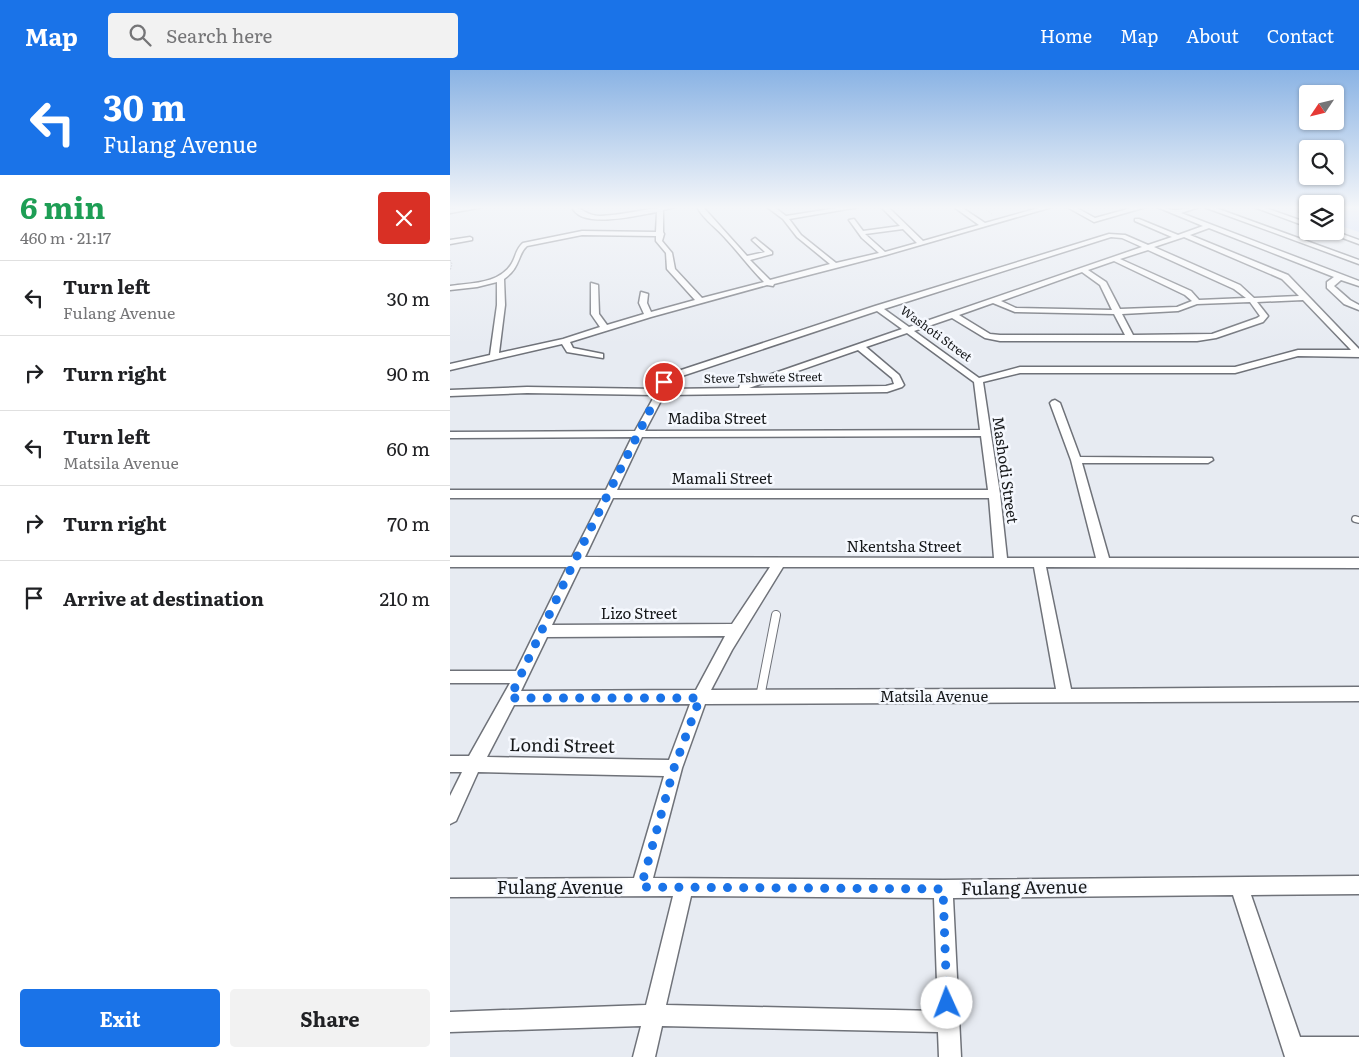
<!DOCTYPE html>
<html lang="en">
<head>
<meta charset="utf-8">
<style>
	body { margin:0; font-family:Literata,serif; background:#f2f2f2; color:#202124; height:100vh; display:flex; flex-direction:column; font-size:19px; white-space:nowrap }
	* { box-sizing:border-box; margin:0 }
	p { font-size:16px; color:#757577 }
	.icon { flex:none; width:28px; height:28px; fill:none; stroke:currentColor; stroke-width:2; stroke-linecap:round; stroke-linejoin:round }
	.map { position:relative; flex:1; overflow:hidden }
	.drawer { display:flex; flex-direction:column; background:#fff; width:450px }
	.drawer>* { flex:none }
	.top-card { background:#1a73e8; color:#fff; overflow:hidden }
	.needle { width:32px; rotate:235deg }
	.tools { position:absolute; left:849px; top:15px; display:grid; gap:10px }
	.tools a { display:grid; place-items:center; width:45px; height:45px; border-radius:5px; background:#fff; box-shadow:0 1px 4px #0004; font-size:25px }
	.pin { position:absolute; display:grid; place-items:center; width:42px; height:42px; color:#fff; margin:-21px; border:2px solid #fff; border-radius:50%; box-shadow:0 1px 5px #0007 }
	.me { position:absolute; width:55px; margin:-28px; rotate:358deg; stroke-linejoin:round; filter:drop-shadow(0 0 4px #0008) }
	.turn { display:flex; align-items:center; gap:18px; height:105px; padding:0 20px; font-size:22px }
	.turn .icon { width:65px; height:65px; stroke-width:2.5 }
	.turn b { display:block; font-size:35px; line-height:42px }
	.round { display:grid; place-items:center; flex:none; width:52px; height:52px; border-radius:5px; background:#f2f2f2 }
	.headline { display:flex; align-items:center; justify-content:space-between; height:85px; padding:0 20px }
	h1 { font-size:30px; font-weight:700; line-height:38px; color:#1e9e55 }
	.primary-button { display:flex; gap:10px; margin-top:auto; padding:10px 20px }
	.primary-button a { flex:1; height:58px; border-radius:5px; background:#1a73e8; color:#fff; font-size:20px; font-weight:700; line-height:58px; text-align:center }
	.primary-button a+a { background:#f2f2f2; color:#202124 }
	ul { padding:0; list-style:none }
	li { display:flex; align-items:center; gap:15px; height:75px; padding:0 20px; border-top:1px solid #e0e0e0 }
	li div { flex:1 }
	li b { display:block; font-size:19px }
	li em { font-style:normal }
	header { display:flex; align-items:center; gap:30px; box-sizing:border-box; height:70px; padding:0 25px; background:#1a73e8; color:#fff }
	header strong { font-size:24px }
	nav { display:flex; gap:28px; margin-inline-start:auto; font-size:18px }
	.search { width:350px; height:45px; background:#f2f2f2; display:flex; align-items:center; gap:12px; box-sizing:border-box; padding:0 18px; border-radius:5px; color:#757577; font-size:19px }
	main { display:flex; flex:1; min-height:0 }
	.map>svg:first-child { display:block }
	.green { fill:#cddbfb }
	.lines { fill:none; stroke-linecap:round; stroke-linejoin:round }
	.lane-far2-casing { stroke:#6f7279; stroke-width:4.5 }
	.lane-far1-casing { stroke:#6f7279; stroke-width:8 }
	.lane-casing { stroke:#6f7279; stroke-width:10 }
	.street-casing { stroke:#6f7279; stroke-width:3 }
	.path { stroke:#a5a8ad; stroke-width:1; stroke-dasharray:1 2; stroke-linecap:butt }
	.lane-far2 { stroke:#fff; stroke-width:3 }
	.lane-far1 { stroke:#fff; stroke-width:5.5 }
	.lane { stroke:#fff; stroke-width:8 }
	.street { fill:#fff; fill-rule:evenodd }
	.route { stroke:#1a73e8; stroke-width:9; stroke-dasharray:0 16.2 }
	.labels { text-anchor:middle; stroke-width:5; stroke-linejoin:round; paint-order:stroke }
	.far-street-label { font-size:12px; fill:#16181a; stroke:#f5f8fe }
	.street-label { font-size:15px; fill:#16181a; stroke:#f5f8fe }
	.near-street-label { font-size:18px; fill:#16181a; stroke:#f5f8fe }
</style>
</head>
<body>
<header>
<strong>Map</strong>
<div class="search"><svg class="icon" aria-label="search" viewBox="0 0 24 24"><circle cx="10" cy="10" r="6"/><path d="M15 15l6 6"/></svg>Search here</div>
<nav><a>Home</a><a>Map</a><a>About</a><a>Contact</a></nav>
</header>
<main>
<section class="drawer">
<div class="top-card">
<div class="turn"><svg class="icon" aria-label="left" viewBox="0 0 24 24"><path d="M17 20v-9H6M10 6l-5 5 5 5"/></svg><div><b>30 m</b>Fulang Avenue</div></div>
</div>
<div class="headline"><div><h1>6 min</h1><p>460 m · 21:17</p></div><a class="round" style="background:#d93025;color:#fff"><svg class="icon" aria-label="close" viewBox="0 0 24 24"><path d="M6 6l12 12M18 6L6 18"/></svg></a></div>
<ul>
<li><svg class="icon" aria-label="left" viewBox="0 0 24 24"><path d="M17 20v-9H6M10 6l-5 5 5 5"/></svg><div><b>Turn left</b><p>Fulang Avenue</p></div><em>30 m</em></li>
<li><svg class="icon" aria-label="right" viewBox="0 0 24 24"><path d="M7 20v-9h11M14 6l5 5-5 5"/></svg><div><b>Turn right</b></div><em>90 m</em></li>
<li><svg class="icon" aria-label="left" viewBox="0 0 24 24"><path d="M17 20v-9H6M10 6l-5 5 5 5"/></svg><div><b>Turn left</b><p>Matsila Avenue</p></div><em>60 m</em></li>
<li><svg class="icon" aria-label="right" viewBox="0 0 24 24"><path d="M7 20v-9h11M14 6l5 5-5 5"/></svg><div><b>Turn right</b></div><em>70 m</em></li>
<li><svg class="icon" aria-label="arrive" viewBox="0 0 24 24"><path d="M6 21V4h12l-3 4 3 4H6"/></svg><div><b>Arrive at destination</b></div><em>210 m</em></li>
</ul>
<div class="primary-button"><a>Exit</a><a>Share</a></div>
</section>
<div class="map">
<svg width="909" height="987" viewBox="0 0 909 987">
	<rect width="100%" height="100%" fill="#e7ebf2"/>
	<path class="green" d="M 885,137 L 909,137 L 909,162 L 885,154 Z"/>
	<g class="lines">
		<defs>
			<path id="lane-far2" d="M 850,141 L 858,138"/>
			<path id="lane-far1" d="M 905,449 L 909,450"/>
			<path id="lane" d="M 310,627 L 326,545"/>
			<path id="street" d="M 15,137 L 33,137 L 0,143 L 0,139 Z
				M 122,137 C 132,137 136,146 150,146 C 176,145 200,137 225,137 L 213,140 L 213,162 L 214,164 L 212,171 L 222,183 L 225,199 L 252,228 L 314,212 C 300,198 290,184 277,170 C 267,158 254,150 247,137 L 253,137 L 297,186 L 315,182 L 303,171 L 302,170 L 305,168 L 322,182 L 322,184 L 300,190 L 320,210 L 380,194 L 347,167 L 333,149 L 317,137 L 324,137 L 336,146 L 393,137 L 409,137 L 339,149 L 351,165 L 386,193 L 429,183 L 412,168 L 399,150 L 404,149 L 413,161 L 450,156 L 431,137 L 438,137 L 473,171 L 529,155 L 504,137 L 511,137 L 535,153 L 592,137 L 602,137 L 436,185 L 324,214 L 323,216 L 317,215 L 201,247 L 120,272 L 123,278 L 153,284 L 153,288 L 117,282 L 112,274 L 0,300 L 0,294 L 40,285 L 47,235 L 47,212 L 27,217 L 0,220 L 0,216 C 21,213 50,214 62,193 C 66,186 66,179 73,173 L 132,161 L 206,162 L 207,142 C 188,145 131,160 122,137 ZM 453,159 L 467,173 L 435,182 L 415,164 ZM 132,165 L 206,166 L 206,171 L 216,183 L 217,199 L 245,230 L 201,242 L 197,233 L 198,224 L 191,222 L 189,233 L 194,244 L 157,255 L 149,244 L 148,215 L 141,213 L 141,244 L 150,257 L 113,269 L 49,283 L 55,235 L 54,209 C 71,197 67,185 77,176 Z
				M 617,137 L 625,137 L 645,148 L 685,137 L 696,137 L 644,152 Z
				M 707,137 C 714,137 722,141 728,140 C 735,139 741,137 749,137 L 731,143 L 909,211 L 909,216 L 891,210 L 884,216 L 900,230 L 909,235 L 909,240 L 894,234 L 877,218 L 877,212 L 884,207 L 759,158 L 740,165 L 838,205 L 909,279 L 909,287 L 848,286 L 785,303 L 570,303 L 533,312 L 550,424 L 557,488 L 646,488 L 621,390 L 600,333 L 602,331 L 605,330 L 610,333 L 630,387 L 762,388 L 763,390 L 758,393 L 632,393 L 659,488 L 909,488 L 909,498 L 596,497 L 621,619 L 909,617 L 909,631 L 255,634 L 232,698 L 203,808 L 493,810 L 909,806 L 909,824 L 801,825 L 850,967 L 909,967 L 909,987 L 835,987 L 783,825 L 503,828 L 511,987 L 489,987 L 488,962 L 212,956 L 205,987 L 183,987 L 191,956 L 0,962 L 0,942 L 196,935 L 223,826 L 0,827 L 0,809 L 184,808 L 214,706 L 28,702 L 6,751 L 0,754 L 0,726 L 12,702 L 0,702 L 0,686 L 19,686 L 60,613 L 0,613 L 0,601 L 66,601 L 117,497 L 0,497 L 0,487 L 122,487 L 152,428 L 0,428 L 0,420 L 156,420 L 182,367 L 0,368 L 0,362 L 185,361 L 205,325 L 77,323 L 0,326 L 0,320 L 77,317 L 208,319 L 216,305 L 425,236 L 659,164 L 675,165 L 698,175 L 722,167 L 685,151 L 685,149 L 689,149 L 728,165 L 753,156 ZM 661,167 L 672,168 L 692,177 L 459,257 L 434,239 ZM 734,167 L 832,209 L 849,226 L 804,228 L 790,215 L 704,177 ZM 698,180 L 784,219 L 796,228 L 749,230 L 741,221 L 670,189 ZM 664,191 L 735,225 L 742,231 L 727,237 L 670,239 L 656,212 L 638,200 ZM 632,202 L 650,215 L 662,240 L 566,238 L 551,231 ZM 853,230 L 901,280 L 848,280 L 785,297 L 570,297 L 529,308 L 464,261 L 502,248 L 535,268 L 550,271 L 747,271 L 766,268 L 813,252 L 818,246 L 807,232 ZM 800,232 L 810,246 L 807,248 L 762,264 L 683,265 L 672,244 L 728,241 L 747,234 ZM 543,233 L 565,242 L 664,244 L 675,265 L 550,265 L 540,264 L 509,245 ZM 427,241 L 452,259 L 290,315 L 289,318 L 217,319 L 223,309 ZM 457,263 L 524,312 L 530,360 L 195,361 L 214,325 L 437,322 L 452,317 L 454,315 L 449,305 L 416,277 ZM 408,280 L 442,308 L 444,314 L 436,316 L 299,318 ZM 531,366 L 538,420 L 167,420 L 192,367 ZM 163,428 L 539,428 L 544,488 L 135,487 ZM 130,497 L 320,497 L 282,554 L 102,555 ZM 333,497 L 584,497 L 606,619 L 261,620 L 282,580 ZM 275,566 L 246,620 L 71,621 L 97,567 ZM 240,634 L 219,690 L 37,687 L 64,635 ZM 241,826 L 484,828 L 488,941 L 216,935 Z
				M 754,137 L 763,137 L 909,190 L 909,194 Z
				M 804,137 L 813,137 L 858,153 L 858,157 Z
				M 874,161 L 884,161 L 909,170 L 909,174 Z
				M 20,167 L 22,168 L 22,170 L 0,174 L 0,170 Z"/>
		</defs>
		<use href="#lane-far2" class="lane-far2-casing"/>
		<use href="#lane-far1" class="lane-far1-casing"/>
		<use href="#lane" class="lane-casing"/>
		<use href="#street" class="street-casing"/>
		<path class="path" d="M 531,137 L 542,144
			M 0,190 L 2,194 L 0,201"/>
		<use href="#lane-far2" class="lane-far2"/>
		<use href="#lane-far1" class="lane-far1"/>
		<use href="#lane" class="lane"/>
		<use href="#street" class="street"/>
	</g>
	<linearGradient id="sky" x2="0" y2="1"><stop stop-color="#8ab3e4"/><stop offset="0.5" stop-color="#f4f6f9"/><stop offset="1" stop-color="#f4f6f9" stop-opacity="0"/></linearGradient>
	<rect width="909" height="275" fill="url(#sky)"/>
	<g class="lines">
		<path class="route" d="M 214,312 L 124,492 L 60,628 L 250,628 L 224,698 L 191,817 L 493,819 L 497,933"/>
	</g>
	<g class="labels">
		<g class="far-street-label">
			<text transform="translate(486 264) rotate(36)" y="4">Washoti Street</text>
			<text transform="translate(313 308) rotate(-1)" y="4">Steve Tshwete Street</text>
		</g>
		<g class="street-label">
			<text x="267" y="354">Madiba Street</text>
			<text transform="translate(555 400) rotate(82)" y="5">Mashodi Street</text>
			<text x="272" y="414">Mamali Street</text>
			<text x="454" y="482">Nkentsha Street</text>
			<text x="189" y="549">Lizo Street</text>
			<text x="484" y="632">Matsila Avenue</text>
		</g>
		<g class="near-street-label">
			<text transform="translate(112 676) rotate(1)" y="6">Londi Street</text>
			<text x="110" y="824">Fulang Avenue</text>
			<text transform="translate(574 818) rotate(-1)" y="6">Fulang Avenue</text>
		</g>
	</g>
</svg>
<div class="tools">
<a><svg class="needle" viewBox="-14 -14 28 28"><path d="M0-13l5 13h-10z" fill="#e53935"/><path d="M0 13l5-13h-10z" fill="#757577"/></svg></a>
<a><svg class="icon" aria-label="search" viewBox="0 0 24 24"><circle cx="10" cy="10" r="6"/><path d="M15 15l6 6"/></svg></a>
<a><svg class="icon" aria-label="layers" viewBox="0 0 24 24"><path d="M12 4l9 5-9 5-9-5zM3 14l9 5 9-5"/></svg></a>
</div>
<div class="pin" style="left:214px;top:312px;background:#d93025"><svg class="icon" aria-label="arrive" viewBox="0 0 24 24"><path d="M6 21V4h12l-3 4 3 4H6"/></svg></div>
<svg class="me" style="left:497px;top:933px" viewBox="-20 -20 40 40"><circle r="19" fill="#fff"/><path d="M0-13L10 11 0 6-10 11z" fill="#1a73e8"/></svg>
</div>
</main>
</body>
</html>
